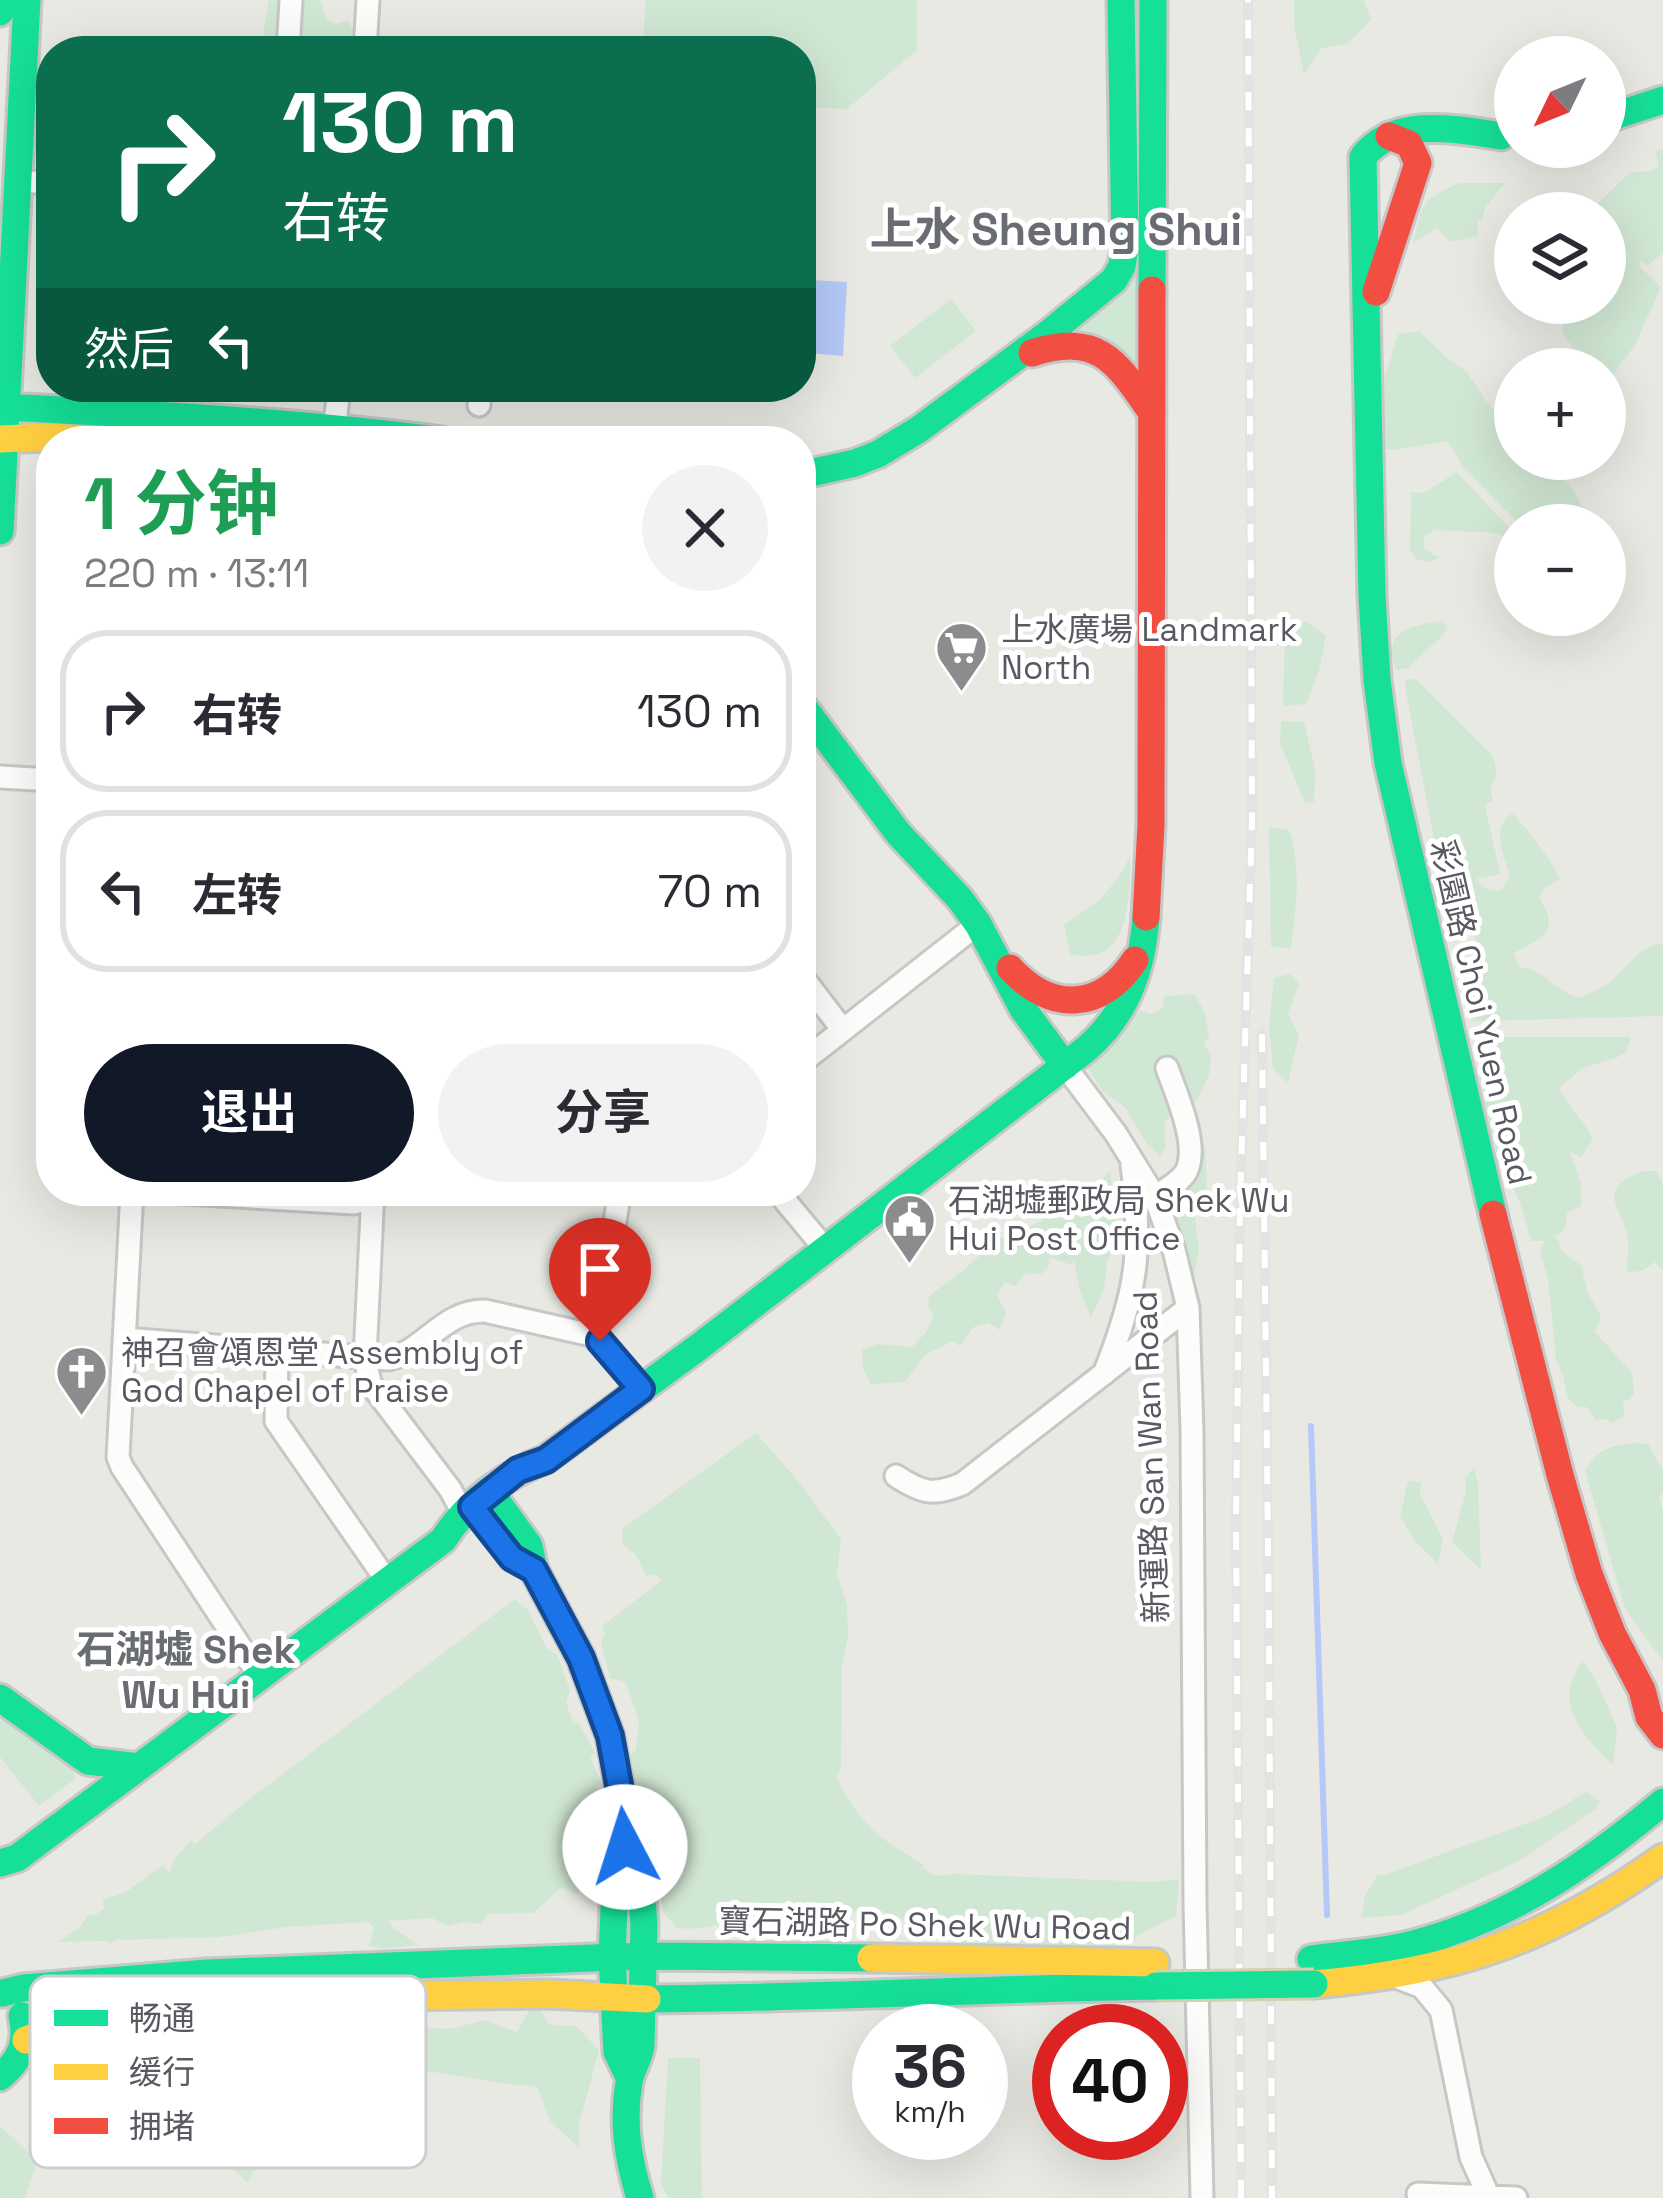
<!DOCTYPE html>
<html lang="zh">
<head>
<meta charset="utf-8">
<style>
	body { margin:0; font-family:"Space Grotesk","Noto Sans SC",sans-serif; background:#f2f2f3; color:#2b2b33; height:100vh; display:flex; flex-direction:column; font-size:45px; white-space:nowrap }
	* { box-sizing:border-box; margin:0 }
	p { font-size:39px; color:#7c7c81 }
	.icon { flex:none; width:66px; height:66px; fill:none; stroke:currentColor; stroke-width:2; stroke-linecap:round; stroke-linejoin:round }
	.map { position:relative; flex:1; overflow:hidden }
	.sheet { position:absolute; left:36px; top:426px; width:780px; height:780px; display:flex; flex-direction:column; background:#fff; border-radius:48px; box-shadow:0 12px 48px #0002 }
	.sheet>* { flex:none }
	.banner { position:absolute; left:36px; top:36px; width:780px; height:366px; border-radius:48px; box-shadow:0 12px 48px #0002; background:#0b6e4f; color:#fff; overflow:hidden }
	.needle { width:78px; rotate:227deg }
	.controls { position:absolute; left:1494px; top:36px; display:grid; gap:24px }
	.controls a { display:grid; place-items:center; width:132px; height:132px; border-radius:50%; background:#fff; box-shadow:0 12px 48px #0002; font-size:60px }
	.speed { position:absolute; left:852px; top:2004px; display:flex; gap:24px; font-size:60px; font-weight:700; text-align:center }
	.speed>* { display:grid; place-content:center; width:156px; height:156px; border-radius:50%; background:#fff; box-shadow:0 12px 48px #0002; line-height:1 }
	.speed small { font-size:30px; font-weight:400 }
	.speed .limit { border:18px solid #d22; background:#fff; color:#111 }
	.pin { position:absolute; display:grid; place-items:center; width:102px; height:102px; color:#fff; margin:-123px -51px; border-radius:50% 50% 50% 0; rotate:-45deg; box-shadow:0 0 12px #0007 }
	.pin .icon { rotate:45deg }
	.me { position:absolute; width:132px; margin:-66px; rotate:355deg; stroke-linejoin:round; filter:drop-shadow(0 0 9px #0008) }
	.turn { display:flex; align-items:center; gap:42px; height:252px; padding:0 48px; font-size:54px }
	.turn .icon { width:156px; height:156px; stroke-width:2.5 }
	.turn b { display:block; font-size:84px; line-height:102px }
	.then { display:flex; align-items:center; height:114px; padding:0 48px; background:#0003; gap:24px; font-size:45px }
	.round { display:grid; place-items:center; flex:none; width:126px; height:126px; border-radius:63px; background:#f2f2f3 }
	.overview { display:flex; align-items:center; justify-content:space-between; height:204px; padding:0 48px }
	h1 { font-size:72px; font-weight:700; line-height:90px; color:#1e9e55 }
	.button { display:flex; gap:24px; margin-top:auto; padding:24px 48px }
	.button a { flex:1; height:138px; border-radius:72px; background:#111827; color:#fff; font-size:48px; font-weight:700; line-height:138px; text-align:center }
	.button a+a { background:#f2f2f3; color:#2b2b33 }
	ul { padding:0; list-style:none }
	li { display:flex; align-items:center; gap:36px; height:162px; margin:0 24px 18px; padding:0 24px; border:6px solid #e1e1e2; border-radius:48px }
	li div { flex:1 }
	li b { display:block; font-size:45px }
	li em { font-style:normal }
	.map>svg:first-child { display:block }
	.green { fill:#d0e7d3 }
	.water { fill:#b4c9f7 }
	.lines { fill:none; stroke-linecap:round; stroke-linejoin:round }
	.stream { stroke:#b4c9f7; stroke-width:6 }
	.street-casing { stroke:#c7c7c7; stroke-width:27 }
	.fast-casing { stroke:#c7c7c7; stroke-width:33 }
	.slow-casing { stroke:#c7c7c7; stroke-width:33 }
	.jam-casing { stroke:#c7c7c7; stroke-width:33 }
	.street { stroke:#fcfcfb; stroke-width:21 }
	.fast { stroke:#16e098; stroke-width:27 }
	.slow { stroke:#ffcf43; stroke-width:27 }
	.jam { stroke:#f24e42; stroke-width:27 }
	.rail-casing { stroke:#e2e3e2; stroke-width:10 }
	.rail { stroke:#fff; stroke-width:6; stroke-dasharray:18; stroke-linecap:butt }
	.fast-bridge-casing { stroke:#d2d1b0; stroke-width:33; stroke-linecap:butt }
	.fast-bridge { stroke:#16e098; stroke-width:27 }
	.route-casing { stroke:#114b97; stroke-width:30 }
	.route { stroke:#1a73e8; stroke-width:21 }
	.labels { text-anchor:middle; stroke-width:10; stroke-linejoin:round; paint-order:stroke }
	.poi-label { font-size:33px; fill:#595a61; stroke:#fff; text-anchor:start }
	.street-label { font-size:33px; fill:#595a61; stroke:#fff }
	.quarter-label { font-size:39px; font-weight:bold; fill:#6a6c73; stroke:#fff }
	.district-label { font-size:45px; font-weight:bold; fill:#6a6c73; stroke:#fff }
	.key { fill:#fff; stroke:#cdced0; stroke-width:3 }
	.key-label { font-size:33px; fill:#595a61 }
</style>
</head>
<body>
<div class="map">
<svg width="1663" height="2198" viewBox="0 0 1663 2198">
	<rect width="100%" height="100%" fill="#e9e9e3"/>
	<path class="green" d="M 269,0 L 288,0 L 286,17 L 302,23 L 304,6 L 301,0 L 320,0 L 326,18 L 336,24 L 348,21 L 356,35 L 353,51 L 266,51 L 264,27 Z
		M 646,0 L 917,0 L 917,50 L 847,109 L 801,107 L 801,51 L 642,51 Z
		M 1294,0 L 1364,0 L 1371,20 L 1347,44 L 1322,48 L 1304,74 L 1294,25 Z
		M 1663,149 L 1663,253 L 1647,266 L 1641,260 L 1639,266 L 1661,287 L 1635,345 L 1605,385 L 1605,369 L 1588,369 L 1562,332 L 1566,305 L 1605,303 L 1605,213 L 1588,213 L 1630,172 L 1652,171 L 1659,166 L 1655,151 Z
		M 1459,183 L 1505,183 L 1485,208 L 1482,220 L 1478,221 L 1477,236 L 1450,242 L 1437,228 L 1413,243 C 1423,203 1420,201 1459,183 Z
		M 1141,266 L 1144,374 L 1071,324 Z
		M 951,299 L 976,331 L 915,378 L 890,346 Z
		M 1419,331 L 1445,356 L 1467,372 L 1487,402 L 1515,432 L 1515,459 L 1541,459 C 1560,480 1577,484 1583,514 L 1573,525 L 1520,525 L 1464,468 L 1447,441 L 1395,450 L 1383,448 L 1377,380 L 1386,374 L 1398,334 Z
		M 1457,472 L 1515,534 L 1515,546 L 1497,533 L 1435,530 L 1425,536 L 1423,548 L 1440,558 L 1429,562 L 1416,559 L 1410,550 L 1411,492 L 1424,493 Z
		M 1305,621 L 1326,635 L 1319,671 L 1306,704 L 1283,706 L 1285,630 Z
		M 1441,621 L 1447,627 L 1444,634 L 1408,668 L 1396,670 C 1382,630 1409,626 1441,621 Z
		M 1416,679 L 1492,755 C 1497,769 1498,775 1490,788 L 1493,800 L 1485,805 L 1500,874 L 1477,879 C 1481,889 1490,892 1501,890 L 1510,876 C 1504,854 1490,829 1512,813 C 1522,822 1557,867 1560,879 L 1545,888 L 1539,898 C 1562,931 1541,939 1514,953 L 1519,967 C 1544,969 1556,992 1580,998 C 1591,993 1606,987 1615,978 C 1630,963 1640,946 1663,943 L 1663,1016 L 1473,1021 L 1466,987 L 1476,984 L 1484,974 C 1479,954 1482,936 1460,927 L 1454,943 L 1405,687 L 1406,680 Z
		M 1281,721 L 1304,722 L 1315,769 L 1314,802 L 1305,803 L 1280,743 Z
		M 1269,827 L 1289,830 C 1302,871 1296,906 1291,948 L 1271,947 Z
		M 1130,856 C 1130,897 1131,969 1070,954 L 1064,925 L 1101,899 L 1122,872 Z
		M 1290,974 L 1299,984 L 1288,1014 L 1299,1035 L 1288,1083 L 1273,1068 L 1269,1026 L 1274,978 Z
		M 1194,994 L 1204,1011 L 1209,1037 L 1204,1043 C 1220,1065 1204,1086 1193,1107 L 1188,1091 C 1172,1101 1177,1112 1165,1122 L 1165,1148 L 1160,1156 L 1147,1144 L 1125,1107 L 1104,1093 L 1088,1069 L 1140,1010 L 1152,1014 L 1162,1008 L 1164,996 Z
		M 1480,1037 L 1631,1037 L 1626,1052 L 1618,1057 L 1583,1068 L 1559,1088 C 1568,1107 1584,1120 1593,1139 L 1581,1157 L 1570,1152 L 1581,1184 L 1581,1206 L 1567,1213 L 1565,1228 L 1554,1238 L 1559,1241 L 1561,1251 L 1581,1265 L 1588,1293 L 1601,1316 L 1595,1332 L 1632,1373 L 1634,1393 L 1630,1399 L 1623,1402 L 1624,1416 L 1613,1423 L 1605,1419 L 1596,1420 L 1587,1407 L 1578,1407 L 1568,1399 L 1563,1376 L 1556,1360 L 1548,1279 L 1540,1252 L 1544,1241 L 1531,1241 L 1520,1202 L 1499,1161 L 1483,1101 L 1473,1044 Z
		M 1194,1130 L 1205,1148 L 1207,1185 L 1195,1218 L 1199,1251 L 1194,1275 L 1177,1227 L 1175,1187 Z
		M 1110,1170 L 1118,1234 L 1107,1262 L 1104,1289 L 1091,1318 L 1080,1291 L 1074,1260 L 1072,1265 L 1050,1258 L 1049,1266 L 1041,1274 L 1026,1274 L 1015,1286 L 1005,1282 L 997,1295 L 1006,1313 L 1000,1330 L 988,1323 L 974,1327 L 960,1346 L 952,1341 L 925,1355 L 905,1382 L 871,1384 L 863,1369 L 862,1350 L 877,1344 L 912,1347 L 926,1332 L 934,1315 L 928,1308 L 929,1296 L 964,1270 L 997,1239 L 1021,1231 L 1041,1221 L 1068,1201 L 1090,1193 Z
		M 1644,1171 L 1657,1171 L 1663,1185 L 1663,1271 L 1655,1262 L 1642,1271 L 1628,1272 C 1625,1260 1630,1254 1628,1242 C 1624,1206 1591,1191 1644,1171 Z
		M 756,1433 L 798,1481 L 841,1539 L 837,1574 L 847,1605 L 848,1637 L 842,1663 L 841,1768 L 836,1777 C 860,1825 879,1838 924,1865 L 922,1867 L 934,1876 L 954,1874 L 1151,1882 L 1179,1879 L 1176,1916 L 1137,1936 L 1124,1956 L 984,1952 L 879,1910 L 739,1918 C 720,1925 697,1931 677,1928 L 663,1912 L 659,1867 L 654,1862 L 656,1824 L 626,1801 L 621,1763 L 636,1750 L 639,1722 L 626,1682 L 610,1678 L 601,1642 L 605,1633 L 602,1626 L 661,1581 L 656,1574 L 646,1576 L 636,1555 L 622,1544 L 622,1529 Z
		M 1632,1443 L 1648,1444 L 1663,1470 L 1663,1493 L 1659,1497 L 1663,1510 L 1663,1661 L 1625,1609 L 1585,1471 C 1595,1451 1611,1445 1632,1443 Z
		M 1474,1468 L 1478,1484 L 1481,1570 L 1452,1542 L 1466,1492 L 1465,1478 Z
		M 1408,1481 L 1421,1482 L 1420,1494 L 1443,1539 L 1438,1564 L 1415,1541 L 1400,1516 Z
		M 515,1599 L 528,1610 L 547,1649 L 557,1654 L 570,1690 L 566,1702 L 573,1724 L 579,1723 L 595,1753 L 590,1757 L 601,1781 L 587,1804 C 589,1815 593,1824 595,1834 C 598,1849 595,1863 593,1877 L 581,1880 L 578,1895 L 562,1887 L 533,1913 L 487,1914 L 482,1924 L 463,1922 L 448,1926 L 432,1918 L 389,1921 L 393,1928 L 418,1945 L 381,1949 L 369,1946 L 374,1927 L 368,1922 L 286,1927 L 228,1936 L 221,1935 L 221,1937 L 116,1940 L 112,1943 L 105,1941 L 59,1942 L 81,1926 L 89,1914 L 95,1915 L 104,1909 L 103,1900 L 126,1892 L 163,1865 L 170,1873 L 173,1861 L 192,1839 L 194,1845 L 243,1804 Z
		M 1583,1661 L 1595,1679 L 1617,1727 L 1613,1765 C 1582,1734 1551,1704 1583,1661 Z
		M 0,1721 L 6,1721 L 71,1766 L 76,1778 L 39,1806 L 0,1757 Z
		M 1587,1791 L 1600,1802 L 1596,1809 L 1519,1861 L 1401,1915 L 1361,1918 L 1365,1896 L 1378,1874 L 1384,1875 L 1547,1816 Z
		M 534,2002 L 550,2025 L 576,2026 L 599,2050 L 579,2125 L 579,2148 L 550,2121 L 537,2086 L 514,2085 L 433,2072 L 375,2076 L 330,2124 L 305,2120 L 262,2150 L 248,2183 C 206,2142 229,2157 233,2109 L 191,2103 L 147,2102 L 127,2048 L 154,2039 L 224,2028 L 227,2063 L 245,2090 L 263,2094 L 286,2057 L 327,2014 L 345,2013 L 349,2036 L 376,2041 L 384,2010 L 416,2027 L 450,2029 L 485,2020 L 517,2032 Z
		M 668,2058 L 700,2058 L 702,2198 L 669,2198 L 661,2184 Z
		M 0,2126 L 37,2161 L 25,2198 L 0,2198 Z"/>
	<path class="water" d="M 811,280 L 847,282 L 843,356 L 807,353 Z"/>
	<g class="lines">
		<path class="stream" d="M 1311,1426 L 1327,1915"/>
		<defs>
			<path id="street" d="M 288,51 L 291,0
				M 365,51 L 368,0
				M 35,182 L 51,183
				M 479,405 L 480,387
				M 334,434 L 339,387
				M 0,777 L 51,780
				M 801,975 L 842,1029
				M 801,1063 L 978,924
				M 1065,1066 L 1116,1134 L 1155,1197 L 1174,1250 L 1188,1308 L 1192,1430 L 1195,1904 L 1202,2198
				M 132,1191 L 118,1457 L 122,1467 L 259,1675
				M 150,1191 L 354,1203 L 366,1199 L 373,1193
				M 373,1191 L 365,1358 L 370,1383 L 450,1489 L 463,1513
				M 777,1191 L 826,1250
				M 1155,1197 C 1165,1190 1180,1182 1186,1172 C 1200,1146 1176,1094 1167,1068
				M 596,1336 L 620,1191
				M 124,1339 L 389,1359 C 425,1350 444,1310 485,1311 L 596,1336 L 641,1389
				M 277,1349 L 276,1421 L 387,1581
				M 1104,1374 C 1136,1294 1143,1252 1132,1165
				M 896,1476 C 922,1493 933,1496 962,1484 L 1188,1308
				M 1401,1979 L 1422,1987 L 1441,2010 L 1471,2157 L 1488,2195
				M 1418,2194 L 1516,2198"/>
			<path id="fast" d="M 0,12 L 1,0
				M 1605,119 L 1663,100
				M 1152,290 L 1153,0
				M 0,407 C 148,414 296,422 443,441
				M 801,475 L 855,463 L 878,454 L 918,430 L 1049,333 L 1114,280 L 1122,266 L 1125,247 L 1121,0
				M 0,531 L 27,0
				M 801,704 L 898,833 L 960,899 L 978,924 L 1023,1009 L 1065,1066
				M 1493,1214 L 1388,763 L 1377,680 L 1372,596 L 1363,157 C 1395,116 1456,129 1501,136
				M 490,1492 L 529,1546 L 534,1570 L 581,1658 L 610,1736 L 619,1785 L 625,1847 L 641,1889 L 644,1924 L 641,2046 C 639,2059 631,2070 629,2082 C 622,2123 628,2159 640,2198
				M 0,1698 L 88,1761 L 139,1767
				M 625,1847 L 615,1884 L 612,1957 L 617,2052 L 629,2077
				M 0,1863 L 17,1858 L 443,1540 C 467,1502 505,1475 546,1459 L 700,1346 L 1085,1050 C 1126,1015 1142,971 1146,917
				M 1311,1959 C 1345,1954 1380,1953 1413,1944 C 1509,1919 1588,1865 1663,1802
				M 3,1993 L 23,1988 L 207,1973 L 644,1956 L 871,1958
				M 647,1999 C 817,1998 986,1989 1156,1986
				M 0,2077 C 21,2060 28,2042 22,2016"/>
			<path id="slow" d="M 0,439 L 46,437 L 127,441
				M 871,1958 L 1155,1963
				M 1314,1984 C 1454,1972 1549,1940 1663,1858
				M 26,2040 L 120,2006 L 207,1998 L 550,1994 L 647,1999"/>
			<path id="jam" d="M 1376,292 L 1418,163 L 1409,144 L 1389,136
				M 1032,353 C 1099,332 1116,361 1152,413
				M 1146,917 L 1151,825 L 1152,290
				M 1010,968 C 1050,1012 1101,1012 1135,960
				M 1493,1214 L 1560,1475 L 1589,1574 L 1612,1633 L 1642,1690 L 1649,1717 L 1663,1735"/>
		</defs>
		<use href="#street" class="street-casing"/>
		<use href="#fast" class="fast-casing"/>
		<use href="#slow" class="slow-casing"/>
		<use href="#jam" class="jam-casing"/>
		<use href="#street" class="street"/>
		<use href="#fast" class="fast"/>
		<use href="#slow" class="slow"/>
		<use href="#jam" class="jam"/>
		<defs>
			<path id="rail" d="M 1262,1034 L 1269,1630 L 1272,2198
				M 1241,2198 L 1236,1526 L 1240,1203 L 1252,820 L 1248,0"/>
		</defs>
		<use href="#rail" class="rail-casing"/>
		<use href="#rail" class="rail"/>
		<defs>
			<path id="fast-bridge" d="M 1156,1986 L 1314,1984"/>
		</defs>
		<use href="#fast-bridge" class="fast-bridge-casing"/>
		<use href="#fast-bridge" class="fast-bridge"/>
	</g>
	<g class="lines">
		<defs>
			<path id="route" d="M 600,1341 L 641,1389 L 546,1460 L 518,1470 L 472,1507 L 512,1558 L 534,1570 L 581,1658 L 610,1736 L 619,1785 L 625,1847"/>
		</defs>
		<use href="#route" class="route-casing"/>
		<use href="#route" class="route"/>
	</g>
	<defs>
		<symbol id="supermarket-pin" viewBox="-11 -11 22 30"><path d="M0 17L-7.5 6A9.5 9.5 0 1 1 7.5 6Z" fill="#8b8c8e" stroke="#fff"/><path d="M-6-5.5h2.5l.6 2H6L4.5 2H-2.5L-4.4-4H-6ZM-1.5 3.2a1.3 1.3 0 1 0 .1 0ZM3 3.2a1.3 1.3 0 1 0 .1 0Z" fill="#fff"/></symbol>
		<symbol id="civic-pin" viewBox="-11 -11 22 30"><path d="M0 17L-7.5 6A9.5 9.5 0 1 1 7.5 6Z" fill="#8b8c8e" stroke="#fff"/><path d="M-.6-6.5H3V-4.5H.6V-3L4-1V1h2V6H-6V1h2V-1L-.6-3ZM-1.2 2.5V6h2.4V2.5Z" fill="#fff"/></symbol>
		<symbol id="church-pin" viewBox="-11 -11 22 30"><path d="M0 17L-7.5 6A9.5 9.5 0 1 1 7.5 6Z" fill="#8b8c8e" stroke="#fff"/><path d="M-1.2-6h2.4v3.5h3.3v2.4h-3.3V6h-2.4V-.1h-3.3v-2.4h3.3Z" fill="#fff"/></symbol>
	</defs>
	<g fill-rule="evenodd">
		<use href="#supermarket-pin" x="932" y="618" width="59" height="81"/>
		<use href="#civic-pin" x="880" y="1190" width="59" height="81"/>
		<use href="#church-pin" x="52" y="1342" width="59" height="81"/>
	</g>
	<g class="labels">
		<g class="poi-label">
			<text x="1001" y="641">上水廣場 Landmark<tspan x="1001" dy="38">North</tspan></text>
			<text x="948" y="1212">石湖墟郵政局 Shek Wu<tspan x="948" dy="38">Hui Post Office</tspan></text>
			<text x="121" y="1364">神召會頌恩堂 Assembly of<tspan x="121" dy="38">God Chapel of Praise</tspan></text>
		</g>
		<g class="street-label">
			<text transform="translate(1482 1012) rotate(77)" y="12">彩園路 Choi Yuen Road</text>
			<text transform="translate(1150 1457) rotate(-92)" y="12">新運路 San Wan Road</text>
			<text transform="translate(925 1924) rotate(1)" y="12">寶石湖路 Po Shek Wu Road</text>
		</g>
		<g class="quarter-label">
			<text x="186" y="1663">石湖墟 Shek<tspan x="186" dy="45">Wu Hui</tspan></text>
		</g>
		<g class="district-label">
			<text x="1056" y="245">上水 Sheung Shui</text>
		</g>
	</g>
	<rect x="30" y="1976" width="396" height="192" rx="18" class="key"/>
	<rect x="54" y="2010" width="54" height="16" fill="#16e098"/>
	<rect x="54" y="2064" width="54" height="16" fill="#ffcf43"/>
	<rect x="54" y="2118" width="54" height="16" fill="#f24e42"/>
	<g class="key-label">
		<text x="129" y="2030">畅通</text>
		<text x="129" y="2084">缓行</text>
		<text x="129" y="2138">拥堵</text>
	</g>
</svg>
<div class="controls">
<a><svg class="needle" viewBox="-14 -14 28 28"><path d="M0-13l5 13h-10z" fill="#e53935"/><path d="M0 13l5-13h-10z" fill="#7c7c81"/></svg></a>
<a><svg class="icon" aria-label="layers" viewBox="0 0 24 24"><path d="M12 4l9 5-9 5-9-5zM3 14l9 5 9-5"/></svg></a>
<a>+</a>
<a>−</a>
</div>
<div class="speed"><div>36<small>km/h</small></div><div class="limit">40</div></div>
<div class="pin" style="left:600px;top:1341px;background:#d93025"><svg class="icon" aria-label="arrive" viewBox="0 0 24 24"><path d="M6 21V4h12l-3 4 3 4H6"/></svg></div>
<svg class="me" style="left:625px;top:1847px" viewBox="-20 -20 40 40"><circle r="19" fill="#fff"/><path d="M0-13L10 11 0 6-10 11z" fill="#1a73e8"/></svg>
<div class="banner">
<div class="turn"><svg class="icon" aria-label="right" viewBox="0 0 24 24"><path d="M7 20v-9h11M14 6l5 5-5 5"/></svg><div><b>130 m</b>右转</div></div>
<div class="then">然后<svg class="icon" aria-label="left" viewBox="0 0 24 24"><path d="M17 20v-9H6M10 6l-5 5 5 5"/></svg></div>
</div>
<section class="sheet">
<div class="overview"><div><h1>1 分钟</h1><p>220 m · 13:11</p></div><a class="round"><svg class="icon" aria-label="close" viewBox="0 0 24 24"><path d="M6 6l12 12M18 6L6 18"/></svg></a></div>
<ul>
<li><svg class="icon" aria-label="right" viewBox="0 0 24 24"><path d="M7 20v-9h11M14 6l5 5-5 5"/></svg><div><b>右转</b></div><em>130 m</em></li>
<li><svg class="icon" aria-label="left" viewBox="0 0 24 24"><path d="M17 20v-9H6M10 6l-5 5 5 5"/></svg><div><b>左转</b></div><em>70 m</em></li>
</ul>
<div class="button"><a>退出</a><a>分享</a></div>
</section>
</div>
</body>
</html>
